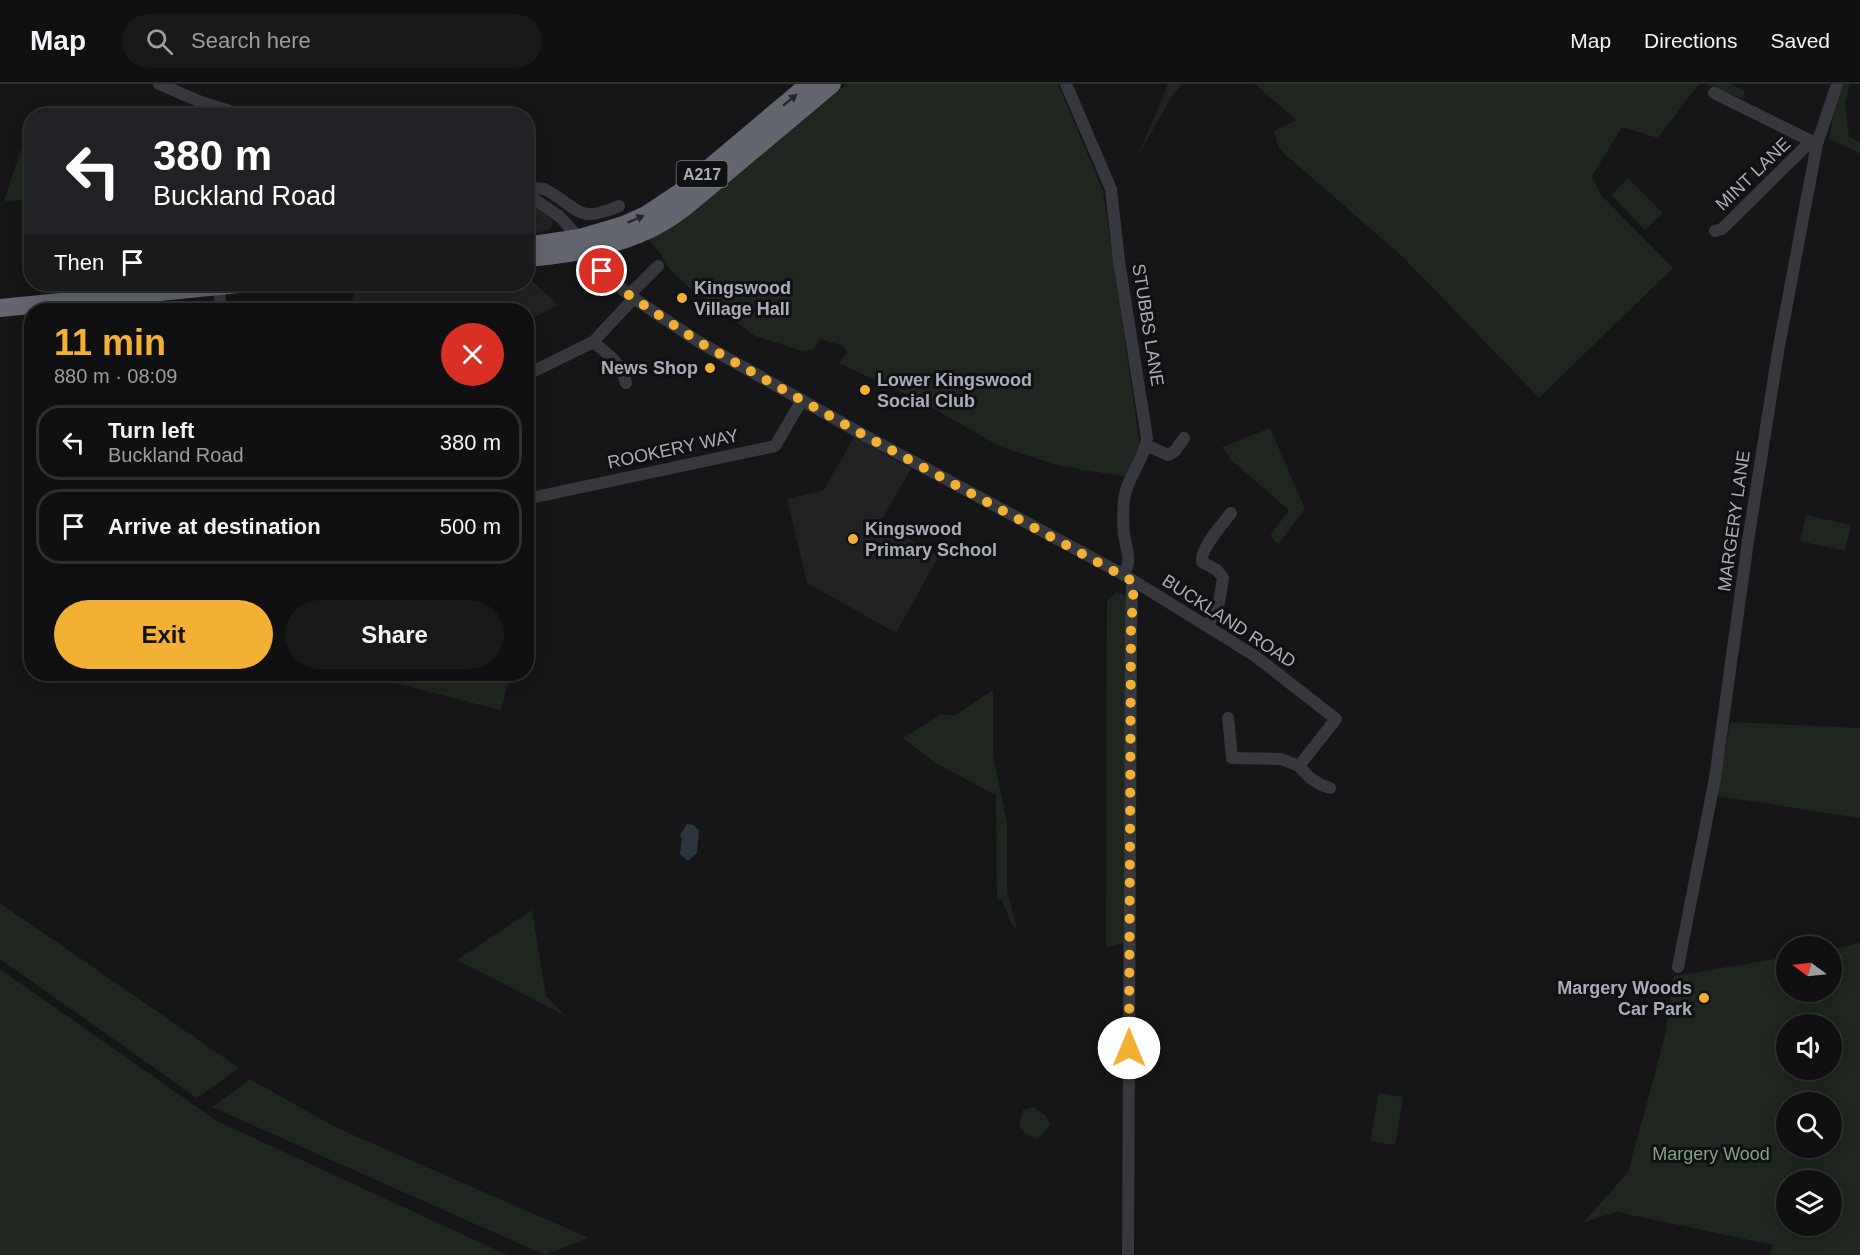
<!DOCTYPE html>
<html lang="en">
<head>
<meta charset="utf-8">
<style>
	body { margin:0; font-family:Helvetica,sans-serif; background:#19191b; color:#f1f3f6; height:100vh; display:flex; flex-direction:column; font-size:22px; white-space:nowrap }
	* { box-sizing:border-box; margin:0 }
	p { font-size:20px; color:#9c9d9f }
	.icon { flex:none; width:33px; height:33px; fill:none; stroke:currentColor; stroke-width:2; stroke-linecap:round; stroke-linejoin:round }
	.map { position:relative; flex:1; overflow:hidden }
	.details { position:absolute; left:24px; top:219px; width:510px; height:378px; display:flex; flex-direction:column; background:#101012; border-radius:24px; box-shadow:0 3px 15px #0003,0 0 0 2px #303032 }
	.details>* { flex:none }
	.top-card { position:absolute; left:24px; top:24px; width:510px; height:183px; border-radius:24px; box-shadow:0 3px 15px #0003,0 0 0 2px #303032; background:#202124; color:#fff; overflow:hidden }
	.needle { width:39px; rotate:285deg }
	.buttons { position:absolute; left:1776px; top:852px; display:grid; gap:12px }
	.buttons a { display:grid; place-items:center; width:66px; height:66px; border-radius:50%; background:#101012; box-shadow:0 3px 15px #0003,0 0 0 2px #303032; font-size:30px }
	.pin { position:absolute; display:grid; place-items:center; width:51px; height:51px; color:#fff; margin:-26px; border:3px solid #fff; border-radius:50%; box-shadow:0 2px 6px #0007 }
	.me { position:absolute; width:66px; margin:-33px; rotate:0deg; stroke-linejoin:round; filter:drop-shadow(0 0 4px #0008) }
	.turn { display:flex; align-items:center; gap:21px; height:126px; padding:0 30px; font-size:27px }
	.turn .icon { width:78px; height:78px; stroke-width:2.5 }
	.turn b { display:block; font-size:42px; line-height:51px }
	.then { display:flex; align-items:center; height:57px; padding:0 30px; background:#0003; gap:12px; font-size:22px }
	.round { display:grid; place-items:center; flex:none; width:63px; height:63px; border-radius:32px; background:#19191b }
	.headline { display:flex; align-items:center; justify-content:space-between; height:102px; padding:0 30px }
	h1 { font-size:36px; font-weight:800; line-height:45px; color:#f2b134 }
	.button { display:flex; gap:12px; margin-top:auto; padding:12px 30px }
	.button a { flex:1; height:69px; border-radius:36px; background:#f2b134; color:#111; font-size:24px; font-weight:800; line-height:69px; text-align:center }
	.button a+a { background:#19191b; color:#f1f3f6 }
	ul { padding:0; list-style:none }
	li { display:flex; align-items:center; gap:18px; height:75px; margin:0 12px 9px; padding:0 18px; border:3px solid #303032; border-radius:24px }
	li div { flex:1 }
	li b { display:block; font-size:22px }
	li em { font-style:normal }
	header { display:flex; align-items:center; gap:36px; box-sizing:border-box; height:84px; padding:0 30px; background:#101012; border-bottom:2px solid #303032 }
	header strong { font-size:28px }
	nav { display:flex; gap:33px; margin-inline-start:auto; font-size:21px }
	.search { width:420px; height:54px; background:#19191b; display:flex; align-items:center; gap:15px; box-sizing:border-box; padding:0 21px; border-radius:33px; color:#9c9d9f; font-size:22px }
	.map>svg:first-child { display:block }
	.built { fill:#222225 }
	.green { fill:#1e261f; fill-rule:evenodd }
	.water { fill:#2c353c }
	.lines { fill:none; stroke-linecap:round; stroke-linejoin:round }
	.minor { stroke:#37383d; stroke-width:12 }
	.highway { stroke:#63666e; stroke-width:18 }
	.oneway { fill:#26262a }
	.route { stroke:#f2b134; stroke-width:10; stroke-dasharray:0 18 }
	.poi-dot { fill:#f2b134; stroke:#111113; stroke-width:2 }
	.labels { text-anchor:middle; stroke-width:6; stroke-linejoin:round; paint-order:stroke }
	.shield { fill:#111113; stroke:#7b7e86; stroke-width:1.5 }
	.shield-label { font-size:16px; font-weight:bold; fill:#a8adb8 }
	.street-label { font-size:18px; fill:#a8adb8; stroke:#111113 }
	.poi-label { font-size:18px; font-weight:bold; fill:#a8adb8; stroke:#111113; text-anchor:start }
	.park-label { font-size:18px; fill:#7fa381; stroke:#111113 }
</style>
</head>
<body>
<header>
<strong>Map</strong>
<div class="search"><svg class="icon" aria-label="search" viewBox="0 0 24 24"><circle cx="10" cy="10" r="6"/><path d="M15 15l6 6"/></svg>Search here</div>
<nav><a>Map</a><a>Directions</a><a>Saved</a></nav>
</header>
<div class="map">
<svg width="1860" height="1171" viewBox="0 0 1860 1171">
	<rect width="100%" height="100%" fill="#161618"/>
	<path class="built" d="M 526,118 L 552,135 L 553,140 L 550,146 L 527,150 Z
		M 527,192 L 558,221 L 527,237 L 526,226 L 355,226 L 352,200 L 526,200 Z
		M 854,353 L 911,385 L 880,438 L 939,472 L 896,549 L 807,499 L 787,415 L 824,406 Z"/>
	<path class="green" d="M 847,0 L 1058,0 L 1103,107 L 1140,361 L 1126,393 L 1060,382 L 1001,363 L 920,317 L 839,279 L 847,268 L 843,262 L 820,255 L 814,266 L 802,267 L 755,252 L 686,201 L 670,186 L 660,169 L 647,154 L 716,105 Z
		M 1168,0 L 1182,0 L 1172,12 L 1138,72 Z
		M 1255,0 L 1699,0 L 1658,54 L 1622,43 L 1592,92 L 1601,111 L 1673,184 L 1539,314 L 1404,174 L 1279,65 L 1274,47 L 1296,36 Z
		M 1706,0 L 1731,0 L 1745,7 L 1743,15 Z
		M 1843,0 L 1850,0 L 1845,20 L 1849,53 L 1860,58 L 1860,69 L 1829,55 L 1833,32 Z
		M 31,35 L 31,116 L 4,117 Z
		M 1628,94 L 1663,129 L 1645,146 L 1611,111 Z
		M 1270,344 L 1305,425 L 1278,460 L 1270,452 L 1289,426 L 1231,376 L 1222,363 Z
		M 1806,431 L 1851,441 L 1845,467 L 1800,457 Z
		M 1117,508 L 1126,512 L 1123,859 L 1106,864 L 1107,516 Z
		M 402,590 L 511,590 L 501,626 L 398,600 Z
		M 993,606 L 993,672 L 1007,738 L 1007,808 L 1018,847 L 1011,839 L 1002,816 L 997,815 L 996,711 L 935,679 L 903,654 L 941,630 L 954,632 Z
		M 1730,638 L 1860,644 L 1860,734 L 1717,712 Z
		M 0,819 L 239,984 L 197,1014 L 0,875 Z
		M 532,826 L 546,912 L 566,932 L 457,876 Z
		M 1860,859 L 1860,1171 L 1770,1171 L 1773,1161 L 1617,1128 L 1584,1138 L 1628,1088 L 1665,952 L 1674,892 L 1786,873 L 1786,908 L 1832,908 L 1832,865 ZM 1786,940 L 1832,940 L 1832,986 L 1786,986 ZM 1786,1018 L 1832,1018 L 1832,1064 L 1786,1064 ZM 1786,1096 L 1832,1096 L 1832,1142 L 1786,1142 Z
		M 0,885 L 217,1037 L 507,1171 L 0,1171 Z
		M 250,995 L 335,1043 L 589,1154 L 545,1171 L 212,1023 Z
		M 1379,1009 L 1403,1013 L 1395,1061 L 1370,1057 Z
		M 1034,1023 L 1046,1032 L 1050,1041 L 1045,1048 L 1037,1055 L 1026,1050 L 1019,1042 L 1023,1026 Z"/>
	<path class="water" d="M 687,740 L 693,741 L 699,746 L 697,769 L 688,777 L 680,770 L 682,755 L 680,751 Z"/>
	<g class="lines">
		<path class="minor" d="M 159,0 L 201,18 L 246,32
			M 1066,0 L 1111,105 L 1119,177 L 1147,354 C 1145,375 1126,394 1124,416 C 1123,427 1123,438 1124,450 C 1126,466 1133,476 1123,491
			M 1714,9 L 1817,60
			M 196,32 L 201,18
			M 526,107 L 537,104 L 544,105 C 580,123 575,141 619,122
			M 526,110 L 559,132 L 582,157
			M 1715,147 L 1722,145 L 1805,63 L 1817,60
			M 588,165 L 587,175 L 595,184 L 602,187 L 629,211 L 699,258 L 860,349 L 1126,492 L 1255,572 L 1336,635 L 1299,682 L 1281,675 L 1232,674 L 1228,634
			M 629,211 L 658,182
			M 155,226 L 160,206
			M 218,226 L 220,215 L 218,201
			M 593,258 C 608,270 621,279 626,299
			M 526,291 L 593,258 L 634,214
			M 1146,361 L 1168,371 L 1175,367 L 1184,354
			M 526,415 L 775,362 L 802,316
			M 1207,542 L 1218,525 L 1223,494 L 1217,486 L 1202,478 C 1200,464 1223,440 1231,429
			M 1299,682 C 1308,693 1316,700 1330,704
			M 1678,883 L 1715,694 L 1748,457 L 1778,268 L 1817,60 L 1837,0
			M 1128,1171 L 1131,546 L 1132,502 L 1134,498"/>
		<path class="highway" d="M 526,162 L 580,154 L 624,141 L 646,131 L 682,107 L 809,0
			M 526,174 C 568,171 612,163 650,145 C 679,131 703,108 727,88 C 762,59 797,29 832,0
			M 0,224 L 239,200"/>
	</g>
	<defs><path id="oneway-solid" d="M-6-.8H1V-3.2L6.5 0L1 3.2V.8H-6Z" transform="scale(1.5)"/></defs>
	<g class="oneway">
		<use href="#oneway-solid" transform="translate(790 16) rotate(-40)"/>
		<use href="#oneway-solid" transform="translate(636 135) rotate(-24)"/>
	</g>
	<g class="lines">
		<path class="route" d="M 602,187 L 629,211 L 699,258 L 860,349 L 1134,498 L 1131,546 L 1129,964"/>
	</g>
	<g class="poi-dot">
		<circle cx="682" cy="214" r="6"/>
		<circle cx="710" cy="284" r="6"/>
		<circle cx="865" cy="306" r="6"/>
		<circle cx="853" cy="455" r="6"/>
		<circle cx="1704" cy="914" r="6"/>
	</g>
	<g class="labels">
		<rect class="shield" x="676.5" y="77" width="51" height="26" rx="4.5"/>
		<g class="shield-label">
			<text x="702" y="96">A217</text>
		</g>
		<g class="street-label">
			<text transform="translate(1753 90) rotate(-44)" y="6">MINT LANE</text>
			<text transform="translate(1148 241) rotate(81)" y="6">STUBBS LANE</text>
			<text transform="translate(673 365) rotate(-12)" y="6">ROOKERY WAY</text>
			<text transform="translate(1734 437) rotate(-82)" y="6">MARGERY LANE</text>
			<text transform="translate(1229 537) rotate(33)" y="6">BUCKLAND ROAD</text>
		</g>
		<g class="poi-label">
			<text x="694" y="210">Kingswood<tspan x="694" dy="21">Village Hall</tspan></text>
			<text x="698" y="290" text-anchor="end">News Shop</text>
			<text x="877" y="302">Lower Kingswood<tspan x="877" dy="21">Social Club</tspan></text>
			<text x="865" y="451">Kingswood<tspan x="865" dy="21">Primary School</tspan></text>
			<text x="1692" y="910" text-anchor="end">Margery Woods<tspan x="1692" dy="21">Car Park</tspan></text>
		</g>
		<g class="park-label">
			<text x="1711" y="1076">Margery Wood</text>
		</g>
	</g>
</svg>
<div class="buttons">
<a><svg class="needle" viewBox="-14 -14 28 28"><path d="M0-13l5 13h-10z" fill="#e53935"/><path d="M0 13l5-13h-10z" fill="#9c9d9f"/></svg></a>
<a><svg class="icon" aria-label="sound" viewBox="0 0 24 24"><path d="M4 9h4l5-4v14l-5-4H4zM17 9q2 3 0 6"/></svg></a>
<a><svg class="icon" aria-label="search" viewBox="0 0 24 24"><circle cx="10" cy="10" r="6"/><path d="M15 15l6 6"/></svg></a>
<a><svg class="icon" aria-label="layers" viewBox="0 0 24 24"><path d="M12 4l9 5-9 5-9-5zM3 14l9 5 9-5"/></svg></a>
</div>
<div class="pin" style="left:602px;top:187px;background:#d93025"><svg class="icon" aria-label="arrive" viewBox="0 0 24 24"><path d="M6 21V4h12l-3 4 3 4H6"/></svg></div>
<svg class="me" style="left:1129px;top:964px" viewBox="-20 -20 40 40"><circle r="19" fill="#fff"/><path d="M0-13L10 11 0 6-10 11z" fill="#f2b134"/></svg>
<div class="top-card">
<div class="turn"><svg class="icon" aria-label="left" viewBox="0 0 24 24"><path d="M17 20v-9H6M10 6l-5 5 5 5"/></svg><div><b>380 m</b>Buckland Road</div></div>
<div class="then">Then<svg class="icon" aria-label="arrive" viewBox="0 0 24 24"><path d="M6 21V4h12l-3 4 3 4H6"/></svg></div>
</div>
<section class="details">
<div class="headline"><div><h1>11 min</h1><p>880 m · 08:09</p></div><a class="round" style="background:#d93025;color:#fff"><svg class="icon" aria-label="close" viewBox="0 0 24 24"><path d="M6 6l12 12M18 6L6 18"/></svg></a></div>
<ul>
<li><svg class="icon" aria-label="left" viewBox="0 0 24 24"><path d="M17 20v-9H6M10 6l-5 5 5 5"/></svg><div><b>Turn left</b><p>Buckland Road</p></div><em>380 m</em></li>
<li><svg class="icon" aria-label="arrive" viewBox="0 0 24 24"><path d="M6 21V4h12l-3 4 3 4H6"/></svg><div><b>Arrive at destination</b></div><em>500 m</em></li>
</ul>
<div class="button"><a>Exit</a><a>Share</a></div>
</section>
</div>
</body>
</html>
